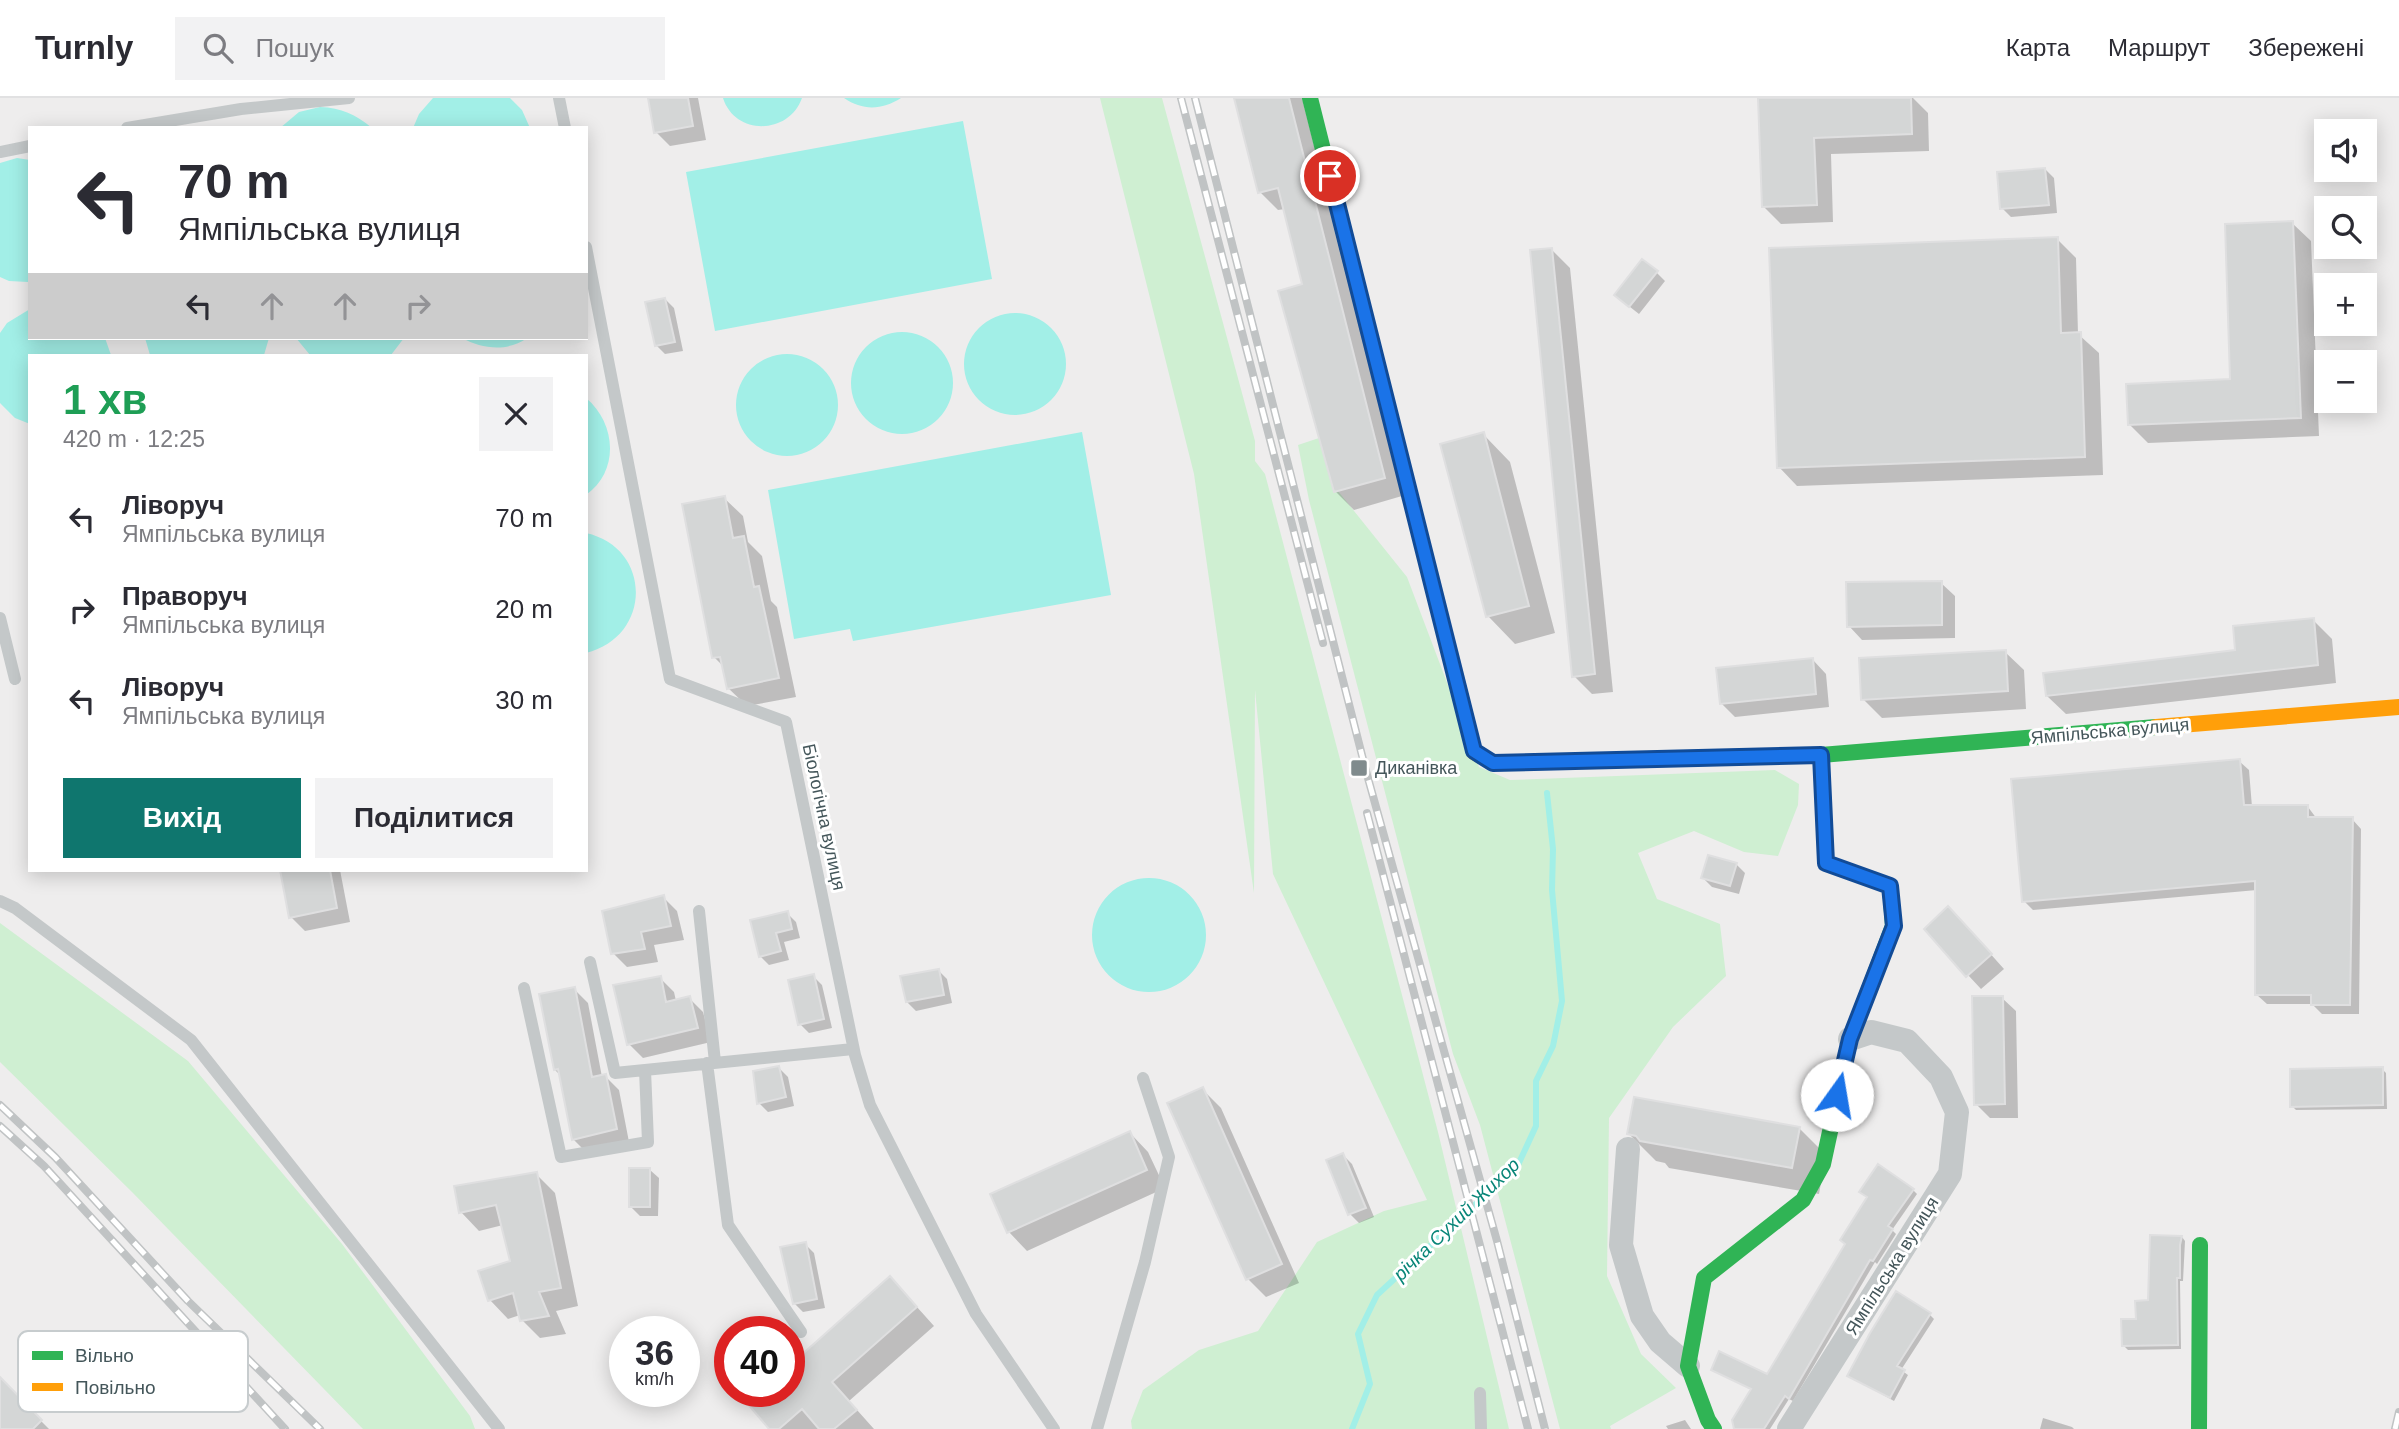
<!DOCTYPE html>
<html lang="uk">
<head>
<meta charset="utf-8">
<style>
	body { margin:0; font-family:Arial,sans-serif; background:#f2f2f3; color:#2b2b33; height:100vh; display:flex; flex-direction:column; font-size:26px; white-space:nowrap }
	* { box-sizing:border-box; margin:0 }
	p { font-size:23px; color:#7c7c81 }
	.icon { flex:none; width:38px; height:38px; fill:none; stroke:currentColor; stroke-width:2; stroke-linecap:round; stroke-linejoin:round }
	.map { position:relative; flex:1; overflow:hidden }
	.sheet { position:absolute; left:28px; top:256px; width:560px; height:518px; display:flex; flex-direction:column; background:#fff; border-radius:0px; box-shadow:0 4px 18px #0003 }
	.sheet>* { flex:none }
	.guide { position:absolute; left:28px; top:28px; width:560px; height:214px; border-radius:0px; box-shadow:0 4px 18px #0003; background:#fff; color:#2b2b33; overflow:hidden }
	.fabs { position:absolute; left:2314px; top:21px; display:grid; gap:14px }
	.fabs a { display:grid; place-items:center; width:63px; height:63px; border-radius:0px; background:#fff; box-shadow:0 4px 18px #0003; font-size:35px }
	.speed { position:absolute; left:609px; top:1218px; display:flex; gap:14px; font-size:35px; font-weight:700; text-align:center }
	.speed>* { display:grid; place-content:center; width:91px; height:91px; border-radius:50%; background:#fff; box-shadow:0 4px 18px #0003; line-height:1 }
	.speed small { font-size:18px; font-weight:400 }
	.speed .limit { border:10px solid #d22; background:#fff; color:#111 }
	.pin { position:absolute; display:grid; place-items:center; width:60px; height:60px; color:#fff; margin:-30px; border:4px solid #fff; border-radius:50%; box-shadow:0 2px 7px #0007 }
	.me { position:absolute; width:77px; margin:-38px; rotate:13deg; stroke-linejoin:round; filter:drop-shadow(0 0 5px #0008) }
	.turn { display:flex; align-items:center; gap:24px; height:147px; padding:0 35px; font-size:32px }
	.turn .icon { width:91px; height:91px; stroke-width:2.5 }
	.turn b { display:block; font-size:49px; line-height:60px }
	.lanes { display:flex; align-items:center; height:66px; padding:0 35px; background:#0003; justify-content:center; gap:35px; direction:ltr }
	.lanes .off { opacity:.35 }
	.round { display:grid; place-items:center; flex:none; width:74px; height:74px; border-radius:0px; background:#f2f2f3 }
	.head { display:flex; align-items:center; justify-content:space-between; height:119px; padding:0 35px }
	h1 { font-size:42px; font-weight:700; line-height:52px; color:#1e9e55 }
	.cta { display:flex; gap:14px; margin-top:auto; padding:14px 35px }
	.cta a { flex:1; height:80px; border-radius:0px; background:#0f766e; color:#fff; font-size:28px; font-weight:700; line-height:80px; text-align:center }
	.cta a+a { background:#f2f2f3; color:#2b2b33 }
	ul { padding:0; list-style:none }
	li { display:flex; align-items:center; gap:21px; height:91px; padding:0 35px }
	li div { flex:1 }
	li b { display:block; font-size:26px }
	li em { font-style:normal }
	header { display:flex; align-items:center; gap:42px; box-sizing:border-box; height:98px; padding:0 35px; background:#fff; border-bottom:2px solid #e1e1e2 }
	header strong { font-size:33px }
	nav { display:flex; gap:38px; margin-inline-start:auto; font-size:24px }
	.search { width:490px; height:63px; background:#f2f2f3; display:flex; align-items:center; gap:18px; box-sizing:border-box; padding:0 24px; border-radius:0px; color:#7c7c81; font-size:26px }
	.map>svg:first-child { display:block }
	.green { fill:#cfefd2 }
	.water { fill:#a2efe7 }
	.shadow { fill:#0003 }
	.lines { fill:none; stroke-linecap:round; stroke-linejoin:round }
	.stream { stroke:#a2efe7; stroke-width:6 }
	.building { fill:#d4d6d6; stroke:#dfdfe0; stroke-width:2 }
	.lane { stroke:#c4c8c9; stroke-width:12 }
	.street { stroke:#c4c8c9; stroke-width:24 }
	.fast { stroke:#30b455; stroke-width:16 }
	.slow { stroke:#ff9f0a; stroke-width:16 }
	.rail-casing { stroke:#c0c3c4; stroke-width:8 }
	.rail { stroke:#fff; stroke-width:5; stroke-dasharray:16; stroke-linecap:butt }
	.route-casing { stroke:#114b97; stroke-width:18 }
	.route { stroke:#1a73e8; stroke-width:12 }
	.poi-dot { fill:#808b8d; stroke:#fff; stroke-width:2.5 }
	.labels { text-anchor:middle; stroke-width:6; stroke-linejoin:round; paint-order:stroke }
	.street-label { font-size:18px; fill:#44565a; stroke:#fff }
	.poi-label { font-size:18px; fill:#44565a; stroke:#fff; text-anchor:start }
	.water-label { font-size:19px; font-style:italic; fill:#088578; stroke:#fff }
	.key { fill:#fff; stroke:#c7ccce; stroke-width:2 }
	.key-label { font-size:19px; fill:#44565a }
</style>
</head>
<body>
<header>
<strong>Turnly</strong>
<div class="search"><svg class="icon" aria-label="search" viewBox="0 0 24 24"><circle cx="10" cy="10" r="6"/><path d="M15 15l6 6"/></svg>Пошук</div>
<nav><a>Карта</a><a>Маршрут</a><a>Збережені</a></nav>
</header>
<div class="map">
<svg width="2399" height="1331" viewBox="0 0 2399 1331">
	<rect width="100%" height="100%" fill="#eeeded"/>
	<path class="green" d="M 1100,0 L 1162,0 L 1255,343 L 1255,363 L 1265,376 L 1438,1034 L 1509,1331 L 1132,1331 L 1131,1323 L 1143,1292 L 1199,1252 L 1258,1233 L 1317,1144 L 1384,1113 L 1427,1102 L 1273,776 L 1255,592 L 1254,795 L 1194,376 Z
		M 1319,340 L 1338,393 L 1407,479 L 1479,669 L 1510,682 L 1775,672 L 1799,686 L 1798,707 L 1778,758 L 1744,754 L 1694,733 L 1638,755 L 1657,801 L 1720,826 L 1726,878 L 1673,929 L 1609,1020 L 1607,1178 L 1641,1256 L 1676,1290 L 1610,1328 L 1611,1331 L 1560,1331 L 1480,1027 L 1453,956 L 1309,402 L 1298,347 Z
		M 0,825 L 188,963 L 342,1146 L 470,1318 L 475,1331 L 363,1331 L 132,1094 L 0,964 Z"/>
	<path class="water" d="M 433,0 L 510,0 L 522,12 L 530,30 L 413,30 L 419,16 Z
		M 723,0 L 802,0 C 789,37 735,38 723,0 Z
		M 844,0 L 901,0 C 882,12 863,13 844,0 Z
		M 320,9 C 342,10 355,16 372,30 L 280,30 L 299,14 Z
		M 963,23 L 992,181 L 715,233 L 686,74 Z
		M 17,60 L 30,62 L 30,183 L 28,184 L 9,183 L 0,179 L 0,65 Z
		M 30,211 L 30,240 L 105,240 L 111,257 L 30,257 L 30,326 L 15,320 L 0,305 L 0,235 L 7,225 Z
		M964 266a51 51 0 1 1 102 0a51 51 0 1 1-102 0Z
		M851 285a51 51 0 1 1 102 0a51 51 0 1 1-102 0Z
		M 145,240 L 269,240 L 264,257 L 150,257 Z
		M 296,240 L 404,240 L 391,257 L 310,257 Z
		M 462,240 L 527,240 C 508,254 482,251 462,240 Z
		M736 307a51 51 0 1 1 102 0a51 51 0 1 1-102 0Z
		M 586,300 C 616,325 620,373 586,397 Z
		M 1082,334 L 1111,497 L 853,543 L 850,531 L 794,541 L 768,392 Z
		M 586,435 C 653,450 652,539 586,555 Z
		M1092 837a57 57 0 1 1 114 0a57 57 0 1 1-114 0Z"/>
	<path class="shadow" d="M 650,0 L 698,0 L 706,42 L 670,48 L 656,34 Z
		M 1236,0 L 1302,0 L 1402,398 L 1354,412 L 1335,393 L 1305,187 L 1285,111 L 1278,112 L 1260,94 Z
		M 1760,0 L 1913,0 L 1928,15 L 1929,53 L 1831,56 L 1833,124 L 1781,126 L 1763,108 Z
		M 2045,71 L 2054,80 L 2057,115 L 2011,119 L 2002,110 Z
		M 2292,125 L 2311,143 L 2319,338 L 2148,345 L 2129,326 L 2232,283 Z
		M 2057,141 L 2076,160 L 2078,236 L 2099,255 L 2103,377 L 1797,388 L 1779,369 Z
		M 1552,152 L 1570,170 L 1613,594 L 1592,596 L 1574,578 Z
		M 1656,174 L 1665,183 L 1639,216 L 1625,205 Z
		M 665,201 L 674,210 L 683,253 L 665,256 L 656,247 Z
		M 1483,336 L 1510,364 L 1555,535 L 1515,546 L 1488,518 Z
		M 724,400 L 743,418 L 748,444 L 762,458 L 771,503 L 777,509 L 796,599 L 747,608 L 728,590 L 725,570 L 714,559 Z
		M 1941,485 L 1955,498 L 1955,540 L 1862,542 L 1849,528 Z
		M 2313,522 L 2332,541 L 2336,585 L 2066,616 L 2047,598 L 2237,554 Z
		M 2005,554 L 2024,572 L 2026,611 L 1882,620 L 1863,601 Z
		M 1813,562 L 1826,576 L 1829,609 L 1735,619 L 1721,605 Z
		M 2239,663 L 2249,672 L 2252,709 L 2308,709 L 2317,721 L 2352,721 L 2361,731 L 2359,916 L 2322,916 L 2312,906 L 2267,906 L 2257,897 L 2257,792 L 2033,812 L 2024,803 Z
		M 1736,766 L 1745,775 L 1739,796 L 1712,789 L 1703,780 Z
		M 282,772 L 340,772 L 350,824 L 305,833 L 291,819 Z
		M 663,799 L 677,813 L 684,842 L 654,847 L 658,864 L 627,869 L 613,855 Z
		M 787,815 L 796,824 L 800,840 L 784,844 L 789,862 L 769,867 L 760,858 Z
		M 1962,824 L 2004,871 L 1981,891 L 1968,877 Z
		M 938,872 L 947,881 L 952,905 L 916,913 L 907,904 Z
		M 813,878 L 822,887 L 832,930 L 809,935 L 800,926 Z
		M 660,880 L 674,894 L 676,903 L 689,900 L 703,914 L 711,944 L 643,960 L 629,946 Z
		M 574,891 L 588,905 L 602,979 L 605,978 L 619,992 L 629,1044 L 587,1055 L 573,1041 L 561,978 L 555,972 Z
		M 2002,900 L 2016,913 L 2018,1020 L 1990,1020 L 1976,1006 Z
		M 779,970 L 788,979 L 794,1008 L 768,1014 L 759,1005 Z
		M 2382,971 L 2386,975 L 2387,1011 L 2296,1012 L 2292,1008 Z
		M 1202,991 L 1221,1010 L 1299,1185 L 1266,1199 L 1248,1181 Z
		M 1799,1030 L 1826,1057 L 1819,1096 L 1669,1070 L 1665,1065 L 1656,1063 L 1629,1036 Z
		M 1130,1035 L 1148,1054 L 1165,1090 L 1027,1153 L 1009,1134 L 992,1097 Z
		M 1343,1057 L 1352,1066 L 1374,1119 L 1359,1125 L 1350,1116 Z
		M 650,1072 L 659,1080 L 658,1118 L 640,1118 L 631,1109 Z
		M 536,1076 L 555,1095 L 578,1208 L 556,1213 L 566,1236 L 540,1240 L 522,1222 L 520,1217 L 508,1221 L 490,1202 L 512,1164 L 503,1127 L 479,1133 L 461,1114 Z
		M 1913,1092 L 1917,1096 L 1892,1132 L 1896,1136 L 1877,1166 L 1875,1164 L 1793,1303 L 1789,1301 L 1770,1331 L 1735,1331 L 1752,1292 L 1713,1272 L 1768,1279 Z
		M 2182,1139 L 2185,1143 L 2183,1183 L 2180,1183 L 2181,1251 L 2128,1252 L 2124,1248 L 2150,1204 Z
		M 805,1146 L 814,1155 L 825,1210 L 803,1214 L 794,1205 Z
		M 908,1199 L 934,1228 L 849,1303 L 874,1331 L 822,1331 L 820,1329 L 818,1331 L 772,1331 L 789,1293 Z
		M 1930,1217 L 1934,1221 L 1901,1272 L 1908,1277 L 1894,1303 L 1849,1278 Z
		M 0,1282 L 49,1331 L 0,1331 Z
		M 2043,1320 L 2072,1329 L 2074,1331 L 2040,1331 Z
		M 1685,1322 L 1691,1331 L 1668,1331 L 1666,1328 Z"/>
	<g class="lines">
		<path class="stream" d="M 1352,1331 L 1370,1286 L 1358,1236 L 1377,1197 L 1518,1067 L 1536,1028 L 1536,983 L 1553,948 L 1562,903 L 1552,792 L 1553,751 L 1547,695"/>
	</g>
	<path class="building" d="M 648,0 L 688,0 L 693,28 L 654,35 Z
		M 1234,0 L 1289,0 L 1385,380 L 1334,394 L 1278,193 L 1302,186 L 1278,90 L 1258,95 Z
		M 1758,0 L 1911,0 L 1912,36 L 1814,40 L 1817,107 L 1762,109 Z
		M 2045,70 L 2049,107 L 2000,111 L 1997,74 Z
		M 2293,123 L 2301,320 L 2128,327 L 2126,286 L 2230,281 L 2225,126 Z
		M 2058,139 L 2061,235 L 2081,234 L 2085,359 L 1777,370 L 1769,150 Z
		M 1552,150 L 1595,576 L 1572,579 L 1530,152 Z
		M 1642,161 L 1658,173 L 1629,209 L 1614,197 Z
		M 665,200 L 675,244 L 655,248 L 645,204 Z
		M 1484,334 L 1529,508 L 1486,519 L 1440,346 Z
		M 725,398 L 733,440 L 744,438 L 754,489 L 759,488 L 779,580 L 727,591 L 720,559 L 712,560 L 682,406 Z
		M 1942,483 L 1942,527 L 1847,529 L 1846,484 Z
		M 2314,520 L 2318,567 L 2046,598 L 2043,575 L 2235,552 L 2233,528 Z
		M 2006,552 L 2008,593 L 1861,602 L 1859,560 Z
		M 1813,560 L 1816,596 L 1720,606 L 1716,570 Z
		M 2240,661 L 2244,707 L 2308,707 L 2308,719 L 2353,719 L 2350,907 L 2311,907 L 2311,897 L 2255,897 L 2255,783 L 2022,804 L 2011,681 Z
		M 1708,757 L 1737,765 L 1730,788 L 1701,780 Z
		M 280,772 L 330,772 L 337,810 L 289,820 Z
		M 664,797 L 671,828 L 641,834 L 645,851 L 611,856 L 602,813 Z
		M 1948,808 L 1992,856 L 1966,879 L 1924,831 Z
		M 788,813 L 792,831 L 776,835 L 781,853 L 759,859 L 750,822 Z
		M 939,871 L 944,897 L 906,904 L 900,878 Z
		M 814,876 L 824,921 L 798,927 L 788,882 Z
		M 661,878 L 666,904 L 690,898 L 698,930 L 627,947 L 613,887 Z
		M 575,889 L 592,979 L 606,976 L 617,1031 L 572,1042 L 558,971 L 554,972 L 539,896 Z
		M 1972,898 L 2003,898 L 2005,1006 L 1974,1007 Z
		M 779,968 L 786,999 L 757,1006 L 753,973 Z
		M 2383,969 L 2383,1007 L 2290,1009 L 2290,971 Z
		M 1203,989 L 1282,1166 L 1246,1182 L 1167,1005 Z
		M 1634,999 L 1800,1029 L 1792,1070 L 1640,1043 L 1636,1038 L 1627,1036 Z
		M 1130,1033 L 1147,1072 L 1007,1135 L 990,1096 Z
		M 1343,1055 L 1366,1110 L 1348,1117 L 1326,1062 Z
		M 1878,1066 L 1914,1091 L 1888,1128 L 1893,1131 L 1873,1163 L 1870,1162 L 1789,1301 L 1785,1298 L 1764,1331 L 1734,1331 L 1732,1322 L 1751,1291 L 1711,1272 L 1719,1253 L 1767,1276 L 1845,1146 L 1840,1142 L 1867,1099 L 1859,1094 Z
		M 629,1070 L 650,1070 L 650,1109 L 629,1109 Z
		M 537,1074 L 561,1190 L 539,1194 L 549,1218 L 520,1223 L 513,1195 L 488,1203 L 478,1173 L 510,1163 L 496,1107 L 459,1115 L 454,1088 Z
		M 2150,1137 L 2182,1138 L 2180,1147 L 2180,1180 L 2177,1180 L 2178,1247 L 2122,1248 L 2121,1221 L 2136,1221 L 2135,1203 L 2148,1202 Z
		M 806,1144 L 817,1201 L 793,1206 L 780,1149 Z
		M 890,1178 L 917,1209 L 832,1284 L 857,1312 L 834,1331 L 819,1331 L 802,1311 L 779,1331 L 769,1331 L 747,1305 L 760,1293 L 789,1293 L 789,1268 Z
		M 1896,1193 L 1931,1215 L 1897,1268 L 1905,1272 L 1890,1300 L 1847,1278 L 1870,1235 Z
		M 0,1279 L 42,1322 L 33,1331 L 0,1331 Z"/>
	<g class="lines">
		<path class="lane" d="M 559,0 L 565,30
			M 127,30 L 241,11 L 349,0
			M 0,54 L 30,48
			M 586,149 L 670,581 L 786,624 L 855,957 L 870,1007 L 976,1216 L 1054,1331
			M 0,520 L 15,581
			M 0,803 L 15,810 L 191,942 L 499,1331
			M 699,813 L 715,964
			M 590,864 L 615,975 L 853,951
			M 524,890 L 561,1059 L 648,1044 L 645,972
			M 707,965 L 728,1127 L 801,1234
			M 1480,1295 L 1481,1331
			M 1097,1331 L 1145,1164 L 1169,1059 L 1143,980"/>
		<path class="street" d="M 1628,1051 L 1621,1147 L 1642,1218 L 1660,1244 L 1688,1268
			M 1789,1331 L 1950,1076 L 1957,1014 L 1941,979 L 1907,943 L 1871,934 L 1850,941"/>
		<path class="fast" d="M 1310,0 L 1468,629
			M 1665,661 L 1821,657 L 2156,629
			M 1714,1331 L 1708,1322 L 1688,1268 L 1704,1180 L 1803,1102 L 1823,1066 L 1850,941 L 1893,828 L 1890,788 L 1826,765 L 1821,657
			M 2199,1331 L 2200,1147"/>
		<path class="slow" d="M 1468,629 L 1474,654 L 1493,665 L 1665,661
			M 2156,629 L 2399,609"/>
		<defs>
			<path id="rail" d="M 1181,0 L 1323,545
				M 1195,0 L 1366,673 L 1497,1143 L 1545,1331
				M 1367,715 L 1528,1331
				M 0,1007 L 55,1059 L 188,1203 L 320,1331
				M 0,1028 L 44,1068 L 285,1331
				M 2395,1331 L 2399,1314"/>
		</defs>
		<use href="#rail" class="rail-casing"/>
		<use href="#rail" class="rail"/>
	</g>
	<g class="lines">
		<defs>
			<path id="route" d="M 1330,78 L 1474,653 L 1493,665 L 1821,657 L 1826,765 L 1890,788 L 1894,828 L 1850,941 L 1837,997"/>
		</defs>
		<use href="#route" class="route-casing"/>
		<use href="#route" class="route"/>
	</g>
	<rect class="poi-dot" x="1350" y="661" width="18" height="18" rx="3.5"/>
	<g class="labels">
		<g class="street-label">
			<text transform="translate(2110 633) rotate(-5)" y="6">Ямпільська вулиця</text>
			<text transform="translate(824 719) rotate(78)" y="6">Біологічна вулиця</text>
			<text transform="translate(1892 1168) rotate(-58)" y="6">Ямпільська вулиця</text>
		</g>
		<g class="poi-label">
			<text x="1375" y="676">Диканівка</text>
		</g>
		<g class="water-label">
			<text transform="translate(1456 1121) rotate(-44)" y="7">річка Сухий Жихор</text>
		</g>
	</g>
	<rect x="18" y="1233" width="230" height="81" rx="10" class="key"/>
	<rect x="32" y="1253" width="31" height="9" fill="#30b455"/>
	<rect x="32" y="1285" width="31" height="8" fill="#ff9f0a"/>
	<g class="key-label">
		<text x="75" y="1264">Вільно</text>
		<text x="75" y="1296">Повільно</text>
	</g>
</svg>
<div class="fabs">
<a><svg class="icon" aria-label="sound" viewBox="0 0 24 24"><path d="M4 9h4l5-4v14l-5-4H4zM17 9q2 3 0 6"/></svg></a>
<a><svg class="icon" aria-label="search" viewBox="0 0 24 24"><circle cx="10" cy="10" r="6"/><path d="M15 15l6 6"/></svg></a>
<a>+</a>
<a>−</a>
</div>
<div class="speed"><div>36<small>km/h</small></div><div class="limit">40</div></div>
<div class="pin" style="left:1330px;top:78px;background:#d93025"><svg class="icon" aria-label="arrive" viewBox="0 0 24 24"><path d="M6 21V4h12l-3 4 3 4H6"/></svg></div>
<svg class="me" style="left:1837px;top:997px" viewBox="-20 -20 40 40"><circle r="19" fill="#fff"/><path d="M0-13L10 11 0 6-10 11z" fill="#1a73e8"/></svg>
<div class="guide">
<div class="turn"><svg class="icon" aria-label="left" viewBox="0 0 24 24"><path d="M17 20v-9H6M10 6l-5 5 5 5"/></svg><div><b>70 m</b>Ямпільська вулиця</div></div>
<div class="lanes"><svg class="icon" aria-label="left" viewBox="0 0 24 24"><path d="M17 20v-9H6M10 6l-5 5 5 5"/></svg><svg class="icon off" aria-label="ahead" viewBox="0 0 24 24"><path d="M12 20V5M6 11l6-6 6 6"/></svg><svg class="icon off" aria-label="ahead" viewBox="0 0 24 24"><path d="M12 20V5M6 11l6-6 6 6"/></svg><svg class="icon off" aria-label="right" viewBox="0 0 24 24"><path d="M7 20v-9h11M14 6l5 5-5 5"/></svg></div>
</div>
<section class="sheet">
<div class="head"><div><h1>1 хв</h1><p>420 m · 12:25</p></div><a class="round"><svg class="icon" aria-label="close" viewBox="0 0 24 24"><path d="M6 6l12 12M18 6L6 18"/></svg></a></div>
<ul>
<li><svg class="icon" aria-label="left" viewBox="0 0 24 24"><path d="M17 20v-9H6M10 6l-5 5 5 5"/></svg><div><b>Ліворуч</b><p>Ямпільська вулиця</p></div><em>70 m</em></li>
<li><svg class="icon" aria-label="right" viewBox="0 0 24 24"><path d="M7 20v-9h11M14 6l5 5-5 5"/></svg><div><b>Праворуч</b><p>Ямпільська вулиця</p></div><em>20 m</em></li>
<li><svg class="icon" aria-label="left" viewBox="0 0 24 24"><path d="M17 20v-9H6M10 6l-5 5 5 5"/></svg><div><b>Ліворуч</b><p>Ямпільська вулиця</p></div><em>30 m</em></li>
</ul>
<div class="cta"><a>Вихід</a><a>Поділитися</a></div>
</section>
</div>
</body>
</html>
